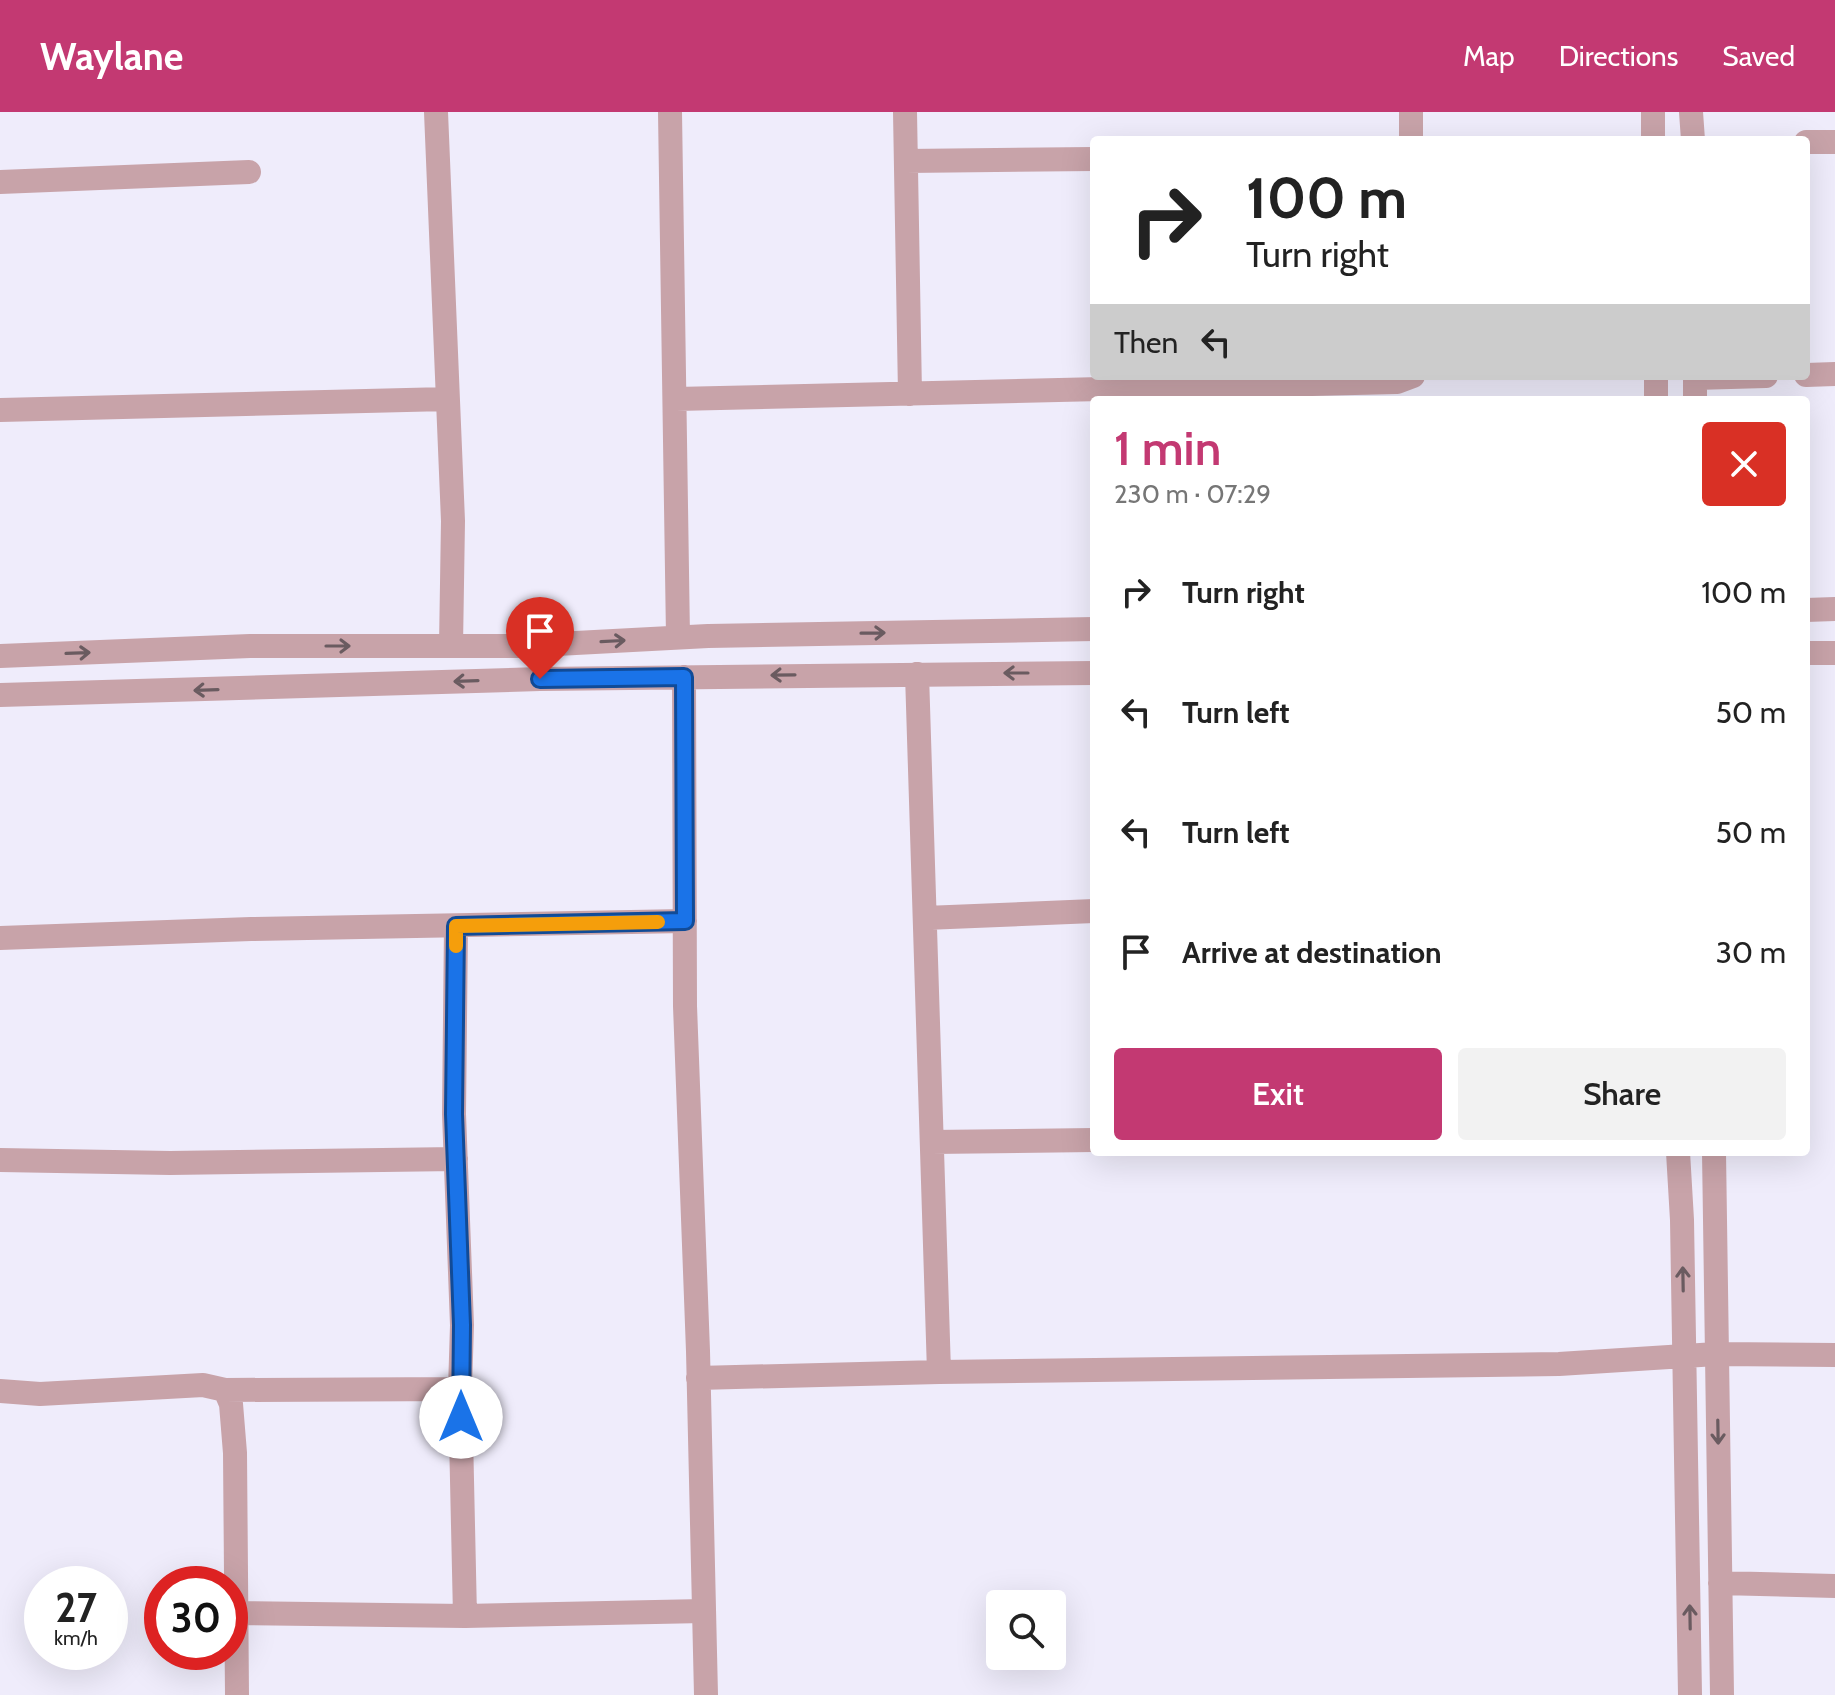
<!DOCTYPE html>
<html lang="en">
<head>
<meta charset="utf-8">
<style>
	body { margin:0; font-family:Cabin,sans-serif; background:#f2f2f2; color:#222; height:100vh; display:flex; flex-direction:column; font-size:30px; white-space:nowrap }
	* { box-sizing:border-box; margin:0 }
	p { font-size:26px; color:#767676 }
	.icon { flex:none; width:44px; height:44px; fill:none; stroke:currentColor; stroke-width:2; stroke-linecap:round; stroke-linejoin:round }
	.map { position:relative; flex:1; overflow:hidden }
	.side { position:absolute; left:1090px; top:284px; width:720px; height:760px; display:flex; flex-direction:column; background:#fff; border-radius:8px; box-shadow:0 8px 32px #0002 }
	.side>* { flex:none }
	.hud { position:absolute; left:1090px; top:24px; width:720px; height:244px; border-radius:8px; box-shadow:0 8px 32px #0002; background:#fff; color:#222; overflow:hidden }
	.buttons { position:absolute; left:986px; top:1478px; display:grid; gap:16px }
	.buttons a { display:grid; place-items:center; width:80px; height:80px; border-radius:8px; background:#fff; box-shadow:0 8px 32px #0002; font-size:40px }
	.speed { position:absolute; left:24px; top:1454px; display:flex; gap:16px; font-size:40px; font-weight:700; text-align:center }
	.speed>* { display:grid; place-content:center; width:104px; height:104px; border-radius:50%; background:#fff; box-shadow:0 8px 32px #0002; line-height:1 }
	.speed small { font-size:20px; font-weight:400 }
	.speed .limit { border:12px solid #d22; background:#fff; color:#111 }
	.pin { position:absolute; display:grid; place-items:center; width:68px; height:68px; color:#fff; margin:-82px -34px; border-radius:50% 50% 50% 0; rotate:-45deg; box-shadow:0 0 8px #0007 }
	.pin .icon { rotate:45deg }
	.me { position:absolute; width:88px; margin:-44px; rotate:0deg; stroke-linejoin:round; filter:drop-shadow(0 0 6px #0008) }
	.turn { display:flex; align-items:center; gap:28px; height:168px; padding:0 24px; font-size:36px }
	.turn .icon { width:104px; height:104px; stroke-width:2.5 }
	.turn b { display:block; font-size:56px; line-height:68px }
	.then { display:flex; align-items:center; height:76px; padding:0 24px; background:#0003; gap:16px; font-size:30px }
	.round { display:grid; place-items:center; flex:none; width:84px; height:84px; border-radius:8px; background:#f2f2f2 }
	.summary { display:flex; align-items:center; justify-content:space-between; height:136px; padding:0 24px }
	h1 { font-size:48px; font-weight:600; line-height:60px; color:#c33972 }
	.action { display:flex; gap:16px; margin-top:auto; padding:16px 24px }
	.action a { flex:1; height:92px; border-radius:8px; background:#c33972; color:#fff; font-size:32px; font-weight:600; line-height:92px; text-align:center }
	.action a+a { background:#f2f2f2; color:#222 }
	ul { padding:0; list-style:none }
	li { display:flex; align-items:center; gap:24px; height:120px; padding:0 24px }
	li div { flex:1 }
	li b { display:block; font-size:30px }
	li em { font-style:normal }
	header { display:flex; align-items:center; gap:48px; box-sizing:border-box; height:112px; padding:0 40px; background:#c33972; color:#fff }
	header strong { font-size:38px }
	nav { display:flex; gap:44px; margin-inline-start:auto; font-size:28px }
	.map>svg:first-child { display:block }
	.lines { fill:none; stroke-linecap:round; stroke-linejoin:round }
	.minor { stroke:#c8a3a9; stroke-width:24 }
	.oneway { stroke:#6a5b60 }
	.route-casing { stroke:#114b97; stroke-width:20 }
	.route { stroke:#1a73e8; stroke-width:14 }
	.slow { stroke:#f59e0b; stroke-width:14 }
</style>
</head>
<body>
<header>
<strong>Waylane</strong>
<nav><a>Map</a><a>Directions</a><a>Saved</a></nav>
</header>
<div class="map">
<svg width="1835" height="1583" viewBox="0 0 1835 1583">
	<rect width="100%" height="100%" fill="#efecfb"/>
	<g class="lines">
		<path class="minor" d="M 436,0 L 453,409 L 451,534
			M 670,0 L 678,525
			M 905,0 L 910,282
			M 1411,0 L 1411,28
			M 1653,0 L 1653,28
			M 1691,0 L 1693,28
			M 1806,30 L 1835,30
			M 906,49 L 1094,47
			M 0,70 L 249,60
			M 1806,263 L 1835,262
			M 1656,264 L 1656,288
			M 1695,264 L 1695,288
			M 1695,266 L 1766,264
			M 676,287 L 1397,270 L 1413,264
			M 0,298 L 447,287
			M 1806,498 L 1835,497
			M 1806,541 L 1835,541
			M 0,544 L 250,534 L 519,534 L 708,524 L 1094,517
			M 917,562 L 939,1260
			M 684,565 L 685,894 L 698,1239 L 706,1583
			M 0,583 L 540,567 L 1094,561
			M 925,806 L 1094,799
			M 456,814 L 454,1002 L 462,1213 L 460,1277 L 465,1504
			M 0,826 L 251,817 L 685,809
			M 932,1030 L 1094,1028
			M 1678,1040 L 1682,1108 L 1690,1583
			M 1714,1040 L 1722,1583
			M 0,1048 L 170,1051 L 456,1047
			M 698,1266 L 939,1260 L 1559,1252 L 1716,1242 L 1835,1243
			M 225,1278 L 231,1292 L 235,1341 L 237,1583
			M 0,1279 L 40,1282 L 203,1273 L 225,1278 L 460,1277
			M 1720,1471 L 1835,1474
			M 236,1501 L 465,1504 L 704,1499"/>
	</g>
	<defs><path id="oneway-shaft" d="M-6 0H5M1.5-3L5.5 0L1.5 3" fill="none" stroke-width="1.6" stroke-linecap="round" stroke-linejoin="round" transform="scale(2)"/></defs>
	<g class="oneway">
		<use href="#oneway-shaft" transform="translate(873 521) rotate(-1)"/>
		<use href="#oneway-shaft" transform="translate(613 529) rotate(-3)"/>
		<use href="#oneway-shaft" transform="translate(338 534)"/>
		<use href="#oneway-shaft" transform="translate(78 541) rotate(-2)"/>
		<use href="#oneway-shaft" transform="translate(1016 561) rotate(180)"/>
		<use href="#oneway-shaft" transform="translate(783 563) rotate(179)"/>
		<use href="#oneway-shaft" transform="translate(466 569) rotate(178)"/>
		<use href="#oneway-shaft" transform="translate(206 578) rotate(178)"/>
		<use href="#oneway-shaft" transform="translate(1683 1167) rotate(-91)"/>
		<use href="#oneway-shaft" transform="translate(1718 1320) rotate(89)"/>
		<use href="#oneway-shaft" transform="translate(1690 1505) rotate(-91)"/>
	</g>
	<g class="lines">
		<defs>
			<path id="route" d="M 461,1305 L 462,1213 L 454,1002 L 456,814 L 685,809 L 684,565 L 540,567"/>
		</defs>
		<use href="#route" class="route-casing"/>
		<use href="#route" class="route"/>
		<path class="slow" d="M 456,834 L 456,814 L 658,810"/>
	</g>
</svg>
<div class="buttons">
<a><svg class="icon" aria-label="search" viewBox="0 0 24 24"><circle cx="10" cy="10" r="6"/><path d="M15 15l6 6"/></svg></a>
</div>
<div class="speed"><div>27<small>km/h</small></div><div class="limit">30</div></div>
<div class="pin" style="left:540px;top:567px;background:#d93025"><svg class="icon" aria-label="arrive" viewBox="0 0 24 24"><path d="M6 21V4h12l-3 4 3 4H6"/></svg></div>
<svg class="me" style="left:461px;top:1305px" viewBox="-20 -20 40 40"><circle r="19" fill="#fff"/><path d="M0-13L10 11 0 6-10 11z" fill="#1a73e8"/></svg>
<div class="hud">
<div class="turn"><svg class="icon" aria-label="right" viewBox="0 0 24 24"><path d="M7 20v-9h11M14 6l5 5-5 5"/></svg><div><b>100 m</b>Turn right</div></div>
<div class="then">Then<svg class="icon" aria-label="left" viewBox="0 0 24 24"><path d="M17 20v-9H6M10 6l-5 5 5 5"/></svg></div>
</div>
<section class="side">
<div class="summary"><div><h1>1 min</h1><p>230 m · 07:29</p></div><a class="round" style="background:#d93025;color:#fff"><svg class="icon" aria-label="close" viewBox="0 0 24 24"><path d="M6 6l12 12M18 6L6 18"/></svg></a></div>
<ul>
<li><svg class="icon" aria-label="right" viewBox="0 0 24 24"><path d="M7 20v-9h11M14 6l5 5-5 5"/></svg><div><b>Turn right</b></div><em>100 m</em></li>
<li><svg class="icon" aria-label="left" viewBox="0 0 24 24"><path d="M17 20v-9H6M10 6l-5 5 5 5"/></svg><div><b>Turn left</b></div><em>50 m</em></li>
<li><svg class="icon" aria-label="left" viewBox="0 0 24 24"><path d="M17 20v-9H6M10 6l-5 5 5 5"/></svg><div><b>Turn left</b></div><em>50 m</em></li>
<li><svg class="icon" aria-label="arrive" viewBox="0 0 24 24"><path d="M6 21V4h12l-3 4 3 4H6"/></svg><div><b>Arrive at destination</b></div><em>30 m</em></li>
</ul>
<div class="action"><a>Exit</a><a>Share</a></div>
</section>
</div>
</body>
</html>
